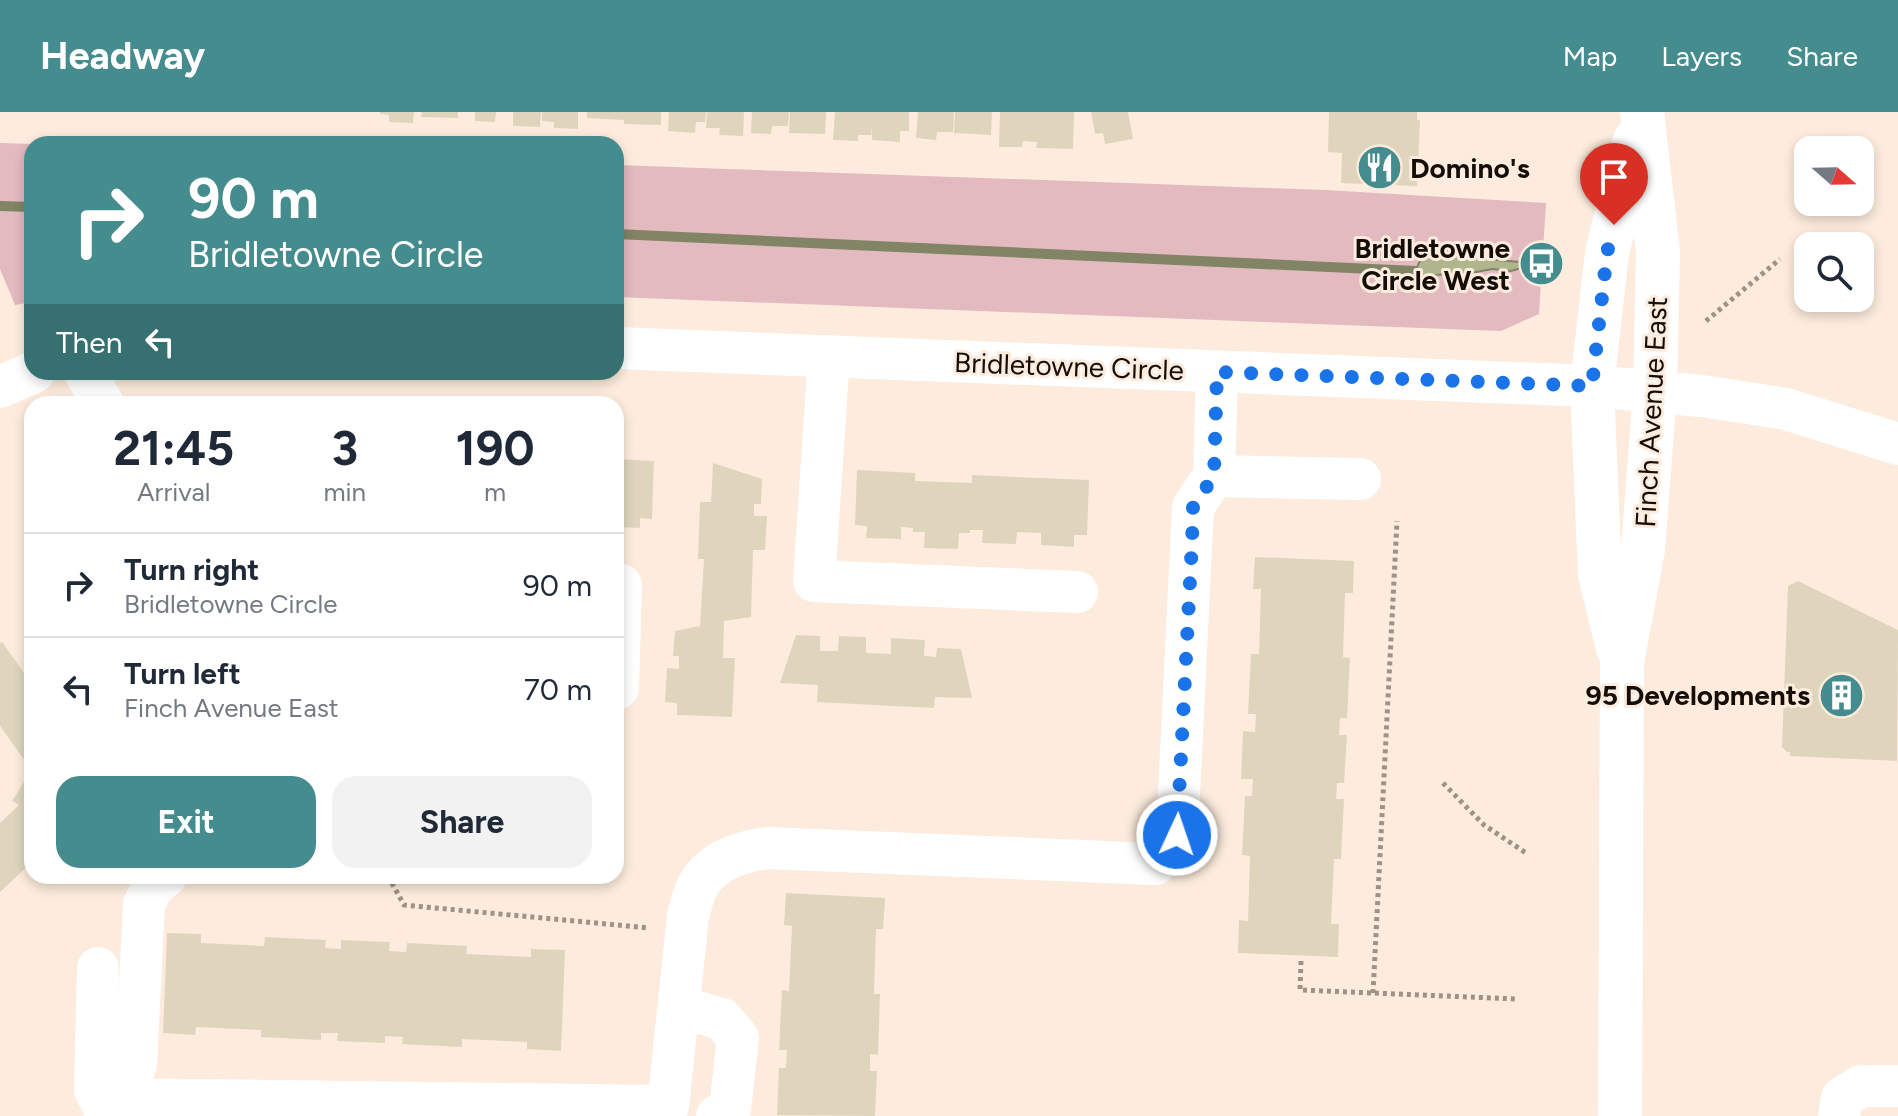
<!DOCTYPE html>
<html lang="en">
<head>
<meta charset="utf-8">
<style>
	body { margin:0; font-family:Figtree,sans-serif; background:#f2f2f3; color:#1f2937; height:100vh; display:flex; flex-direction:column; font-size:30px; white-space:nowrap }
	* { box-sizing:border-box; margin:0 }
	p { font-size:26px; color:#747a83 }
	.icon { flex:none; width:44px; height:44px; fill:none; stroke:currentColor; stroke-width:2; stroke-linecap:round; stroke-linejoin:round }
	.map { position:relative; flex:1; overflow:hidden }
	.side { position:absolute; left:24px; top:284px; width:600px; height:488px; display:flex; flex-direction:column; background:#fff; border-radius:24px; box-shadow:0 4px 12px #0003 }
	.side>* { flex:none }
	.top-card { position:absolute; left:24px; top:24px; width:600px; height:244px; border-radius:24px; box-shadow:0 4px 12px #0003; background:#448c8d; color:#fff; overflow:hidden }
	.needle { width:52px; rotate:110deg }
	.controls { position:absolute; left:1794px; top:24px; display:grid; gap:16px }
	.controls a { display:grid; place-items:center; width:80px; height:80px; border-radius:16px; background:#fff; box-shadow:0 4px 12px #0003; font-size:40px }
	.pin { position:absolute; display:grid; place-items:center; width:68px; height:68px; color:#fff; margin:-82px -34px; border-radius:50% 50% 50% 0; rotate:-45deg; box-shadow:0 0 8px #0007 }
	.pin .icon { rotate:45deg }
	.me { position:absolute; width:88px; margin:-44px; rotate:3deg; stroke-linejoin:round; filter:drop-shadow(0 0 6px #0008) }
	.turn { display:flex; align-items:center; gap:28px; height:168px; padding:0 32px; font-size:36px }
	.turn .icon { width:104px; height:104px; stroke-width:2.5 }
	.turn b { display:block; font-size:56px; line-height:68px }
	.then { display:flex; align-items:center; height:76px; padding:0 32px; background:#0003; gap:16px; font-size:30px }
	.eta { display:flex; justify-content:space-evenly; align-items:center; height:136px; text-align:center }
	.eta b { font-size:48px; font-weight:700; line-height:56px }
	.button { display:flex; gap:16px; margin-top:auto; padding:16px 32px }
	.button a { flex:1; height:92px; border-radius:24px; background:#448c8d; color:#fff; font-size:32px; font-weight:700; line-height:92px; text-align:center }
	.button a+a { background:#f2f2f3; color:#1f2937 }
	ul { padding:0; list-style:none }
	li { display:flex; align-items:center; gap:24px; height:104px; padding:0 32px; border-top:2px solid #e0e1e3 }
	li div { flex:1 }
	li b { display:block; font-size:30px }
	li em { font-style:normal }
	header { display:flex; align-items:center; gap:48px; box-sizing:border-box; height:112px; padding:0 40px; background:#448c8d; color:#fff }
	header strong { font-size:38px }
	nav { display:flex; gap:44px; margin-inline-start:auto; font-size:28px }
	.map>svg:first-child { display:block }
	.green { fill:#e3bac0 }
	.water { fill:#afb68d; stroke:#818465; stroke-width:2 }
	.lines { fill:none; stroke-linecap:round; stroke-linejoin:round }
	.stream { stroke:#818465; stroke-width:10 }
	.building { fill:#dfd5bd }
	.path { stroke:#9e9186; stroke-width:5; stroke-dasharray:4 4; stroke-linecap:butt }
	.minor { stroke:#fff; stroke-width:42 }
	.major { stroke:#fff; stroke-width:44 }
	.route { stroke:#1a73e8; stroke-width:14; stroke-dasharray:0 25.2 }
	.labels { text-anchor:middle; stroke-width:6; stroke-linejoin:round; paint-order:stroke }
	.poi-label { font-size:28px; font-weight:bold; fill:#150e08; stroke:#fdecdd; text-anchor:end }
	.street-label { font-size:28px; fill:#150e08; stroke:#fdecdd }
</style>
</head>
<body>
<header>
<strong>Headway</strong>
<nav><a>Map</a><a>Layers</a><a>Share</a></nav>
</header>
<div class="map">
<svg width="1898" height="1004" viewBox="0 0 1898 1004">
	<rect width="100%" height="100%" fill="#fdecdd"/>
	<path class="green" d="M 0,31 L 32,32 L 32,190 L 15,193 L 0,157 Z
		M 616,53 L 1325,78 L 1546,91 L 1539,202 L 1501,219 L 616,185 Z"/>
	<path class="water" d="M 1440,139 L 1472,139 L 1497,148 L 1519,150 L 1521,156 L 1511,159 L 1492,157 L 1471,161 L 1417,164 L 1415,159 L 1424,141 Z"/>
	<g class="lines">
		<path class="stream" d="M 0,94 L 32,95
			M 616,122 L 1415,159"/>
	</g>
	<path class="building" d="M 380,0 L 414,0 L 413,11 L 389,10 L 389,3 L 380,2 Z
		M 422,0 L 458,0 L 458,6 L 421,5 Z
		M 475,0 L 496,0 L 495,10 L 475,9 Z
		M 513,0 L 541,0 L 540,15 L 513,14 Z
		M 542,0 L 578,0 L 578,17 L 554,16 L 554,10 L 542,9 Z
		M 587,0 L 661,0 L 661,13 L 624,12 L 624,8 L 587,6 Z
		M 669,0 L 706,0 L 705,10 L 696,10 L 695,21 L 668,19 Z
		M 707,0 L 744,0 L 743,24 L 719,23 L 720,16 L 706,16 Z
		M 752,0 L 789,0 L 788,14 L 772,14 L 771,22 L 751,21 Z
		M 790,0 L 826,0 L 825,22 L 789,21 Z
		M 835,0 L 909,0 L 909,19 L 900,19 L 900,30 L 872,28 L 871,12 L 871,23 L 858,23 L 858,29 L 833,28 Z
		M 918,0 L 954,0 L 953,20 L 937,20 L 936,28 L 916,26 Z
		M 955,0 L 992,0 L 991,23 L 954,21 Z
		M 1000,0 L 1074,0 L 1073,37 L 1036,36 L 1037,30 L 1023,29 L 1022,35 L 999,35 Z
		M 1091,0 L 1128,0 L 1133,27 L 1105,32 L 1103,21 L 1095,22 Z
		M 1329,0 L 1417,0 L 1417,8 L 1420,8 L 1417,74 L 1341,71 L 1342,41 L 1328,40 Z
		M 616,347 L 654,349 L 652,407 L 640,406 L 640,416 L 616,415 Z
		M 713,351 L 762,367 L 761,392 L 754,392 L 754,404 L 767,404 L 765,438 L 753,438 L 751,505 L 724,509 L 723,546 L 735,546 L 732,605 L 677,603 L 677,591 L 665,590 L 667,556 L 679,557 L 679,544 L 673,544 L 675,519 L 700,514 L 704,447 L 698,447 L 700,390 L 711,390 Z
		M 857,358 L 915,361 L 915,369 L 972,371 L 972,363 L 1089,368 L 1087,423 L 1074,423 L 1074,435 L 1041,433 L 1041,421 L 1017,420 L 1016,432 L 982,431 L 983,418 L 970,418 L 970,421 L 959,421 L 958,437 L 924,436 L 925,420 L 913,420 L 913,416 L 901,415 L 901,427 L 866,426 L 867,414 L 855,413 Z
		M 1255,445 L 1354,449 L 1353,481 L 1345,481 L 1343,545 L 1350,546 L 1347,606 L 1340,606 L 1339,623 L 1347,623 L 1344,671 L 1337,671 L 1336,687 L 1344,687 L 1341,747 L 1334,747 L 1331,812 L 1339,812 L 1338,845 L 1238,841 L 1239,808 L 1248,809 L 1250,744 L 1242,743 L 1245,684 L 1252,684 L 1253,667 L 1241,667 L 1243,619 L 1255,620 L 1256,602 L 1248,602 L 1251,542 L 1259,542 L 1261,477 L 1253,477 Z
		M 1798,469 L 1898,518 L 1897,649 L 1790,644 L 1790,640 L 1787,640 L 1782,635 L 1788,474 Z
		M 796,523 L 820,524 L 820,539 L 838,539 L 839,524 L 866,525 L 866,541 L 891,542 L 891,526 L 925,528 L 924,544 L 936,545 L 937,536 L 961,537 L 972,586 L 935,585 L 934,596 L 817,590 L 818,573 L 780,571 Z
		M 2,530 L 32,572 L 32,655 L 30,656 L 0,614 L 0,531 Z
		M 29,662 L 32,664 L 32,750 L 0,780 L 0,711 L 19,693 L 12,689 Z
		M 786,781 L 885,786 L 883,817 L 876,817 L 874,882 L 880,882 L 878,943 L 870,942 L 870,959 L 877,959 L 875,1004 L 777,1003 L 779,956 L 786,956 L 787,938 L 779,938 L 782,878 L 789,879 L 792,814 L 784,813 Z
		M 167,821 L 201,822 L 201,831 L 264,834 L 265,825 L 326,828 L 325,836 L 341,837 L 341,828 L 390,830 L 389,839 L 406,840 L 407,831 L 467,834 L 466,842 L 531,845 L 531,837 L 565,838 L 561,939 L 527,937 L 527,930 L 462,927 L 462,935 L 402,932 L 403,925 L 385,924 L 385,931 L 337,929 L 338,921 L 321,921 L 321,928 L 261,925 L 261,918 L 196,915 L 195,923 L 163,921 Z"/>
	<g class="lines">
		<path class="path" d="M 1706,209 L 1780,147
			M 1443,671 L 1484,713 L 1526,741
			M 388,764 L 404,793 L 649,816
			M 1301,849 L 1300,878 L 1517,887
			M 1373,881 L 1397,409"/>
		<path class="minor" d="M 616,236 L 1592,274 L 1702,284 L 1786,297 L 1898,332
			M 829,244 L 814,469 L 1077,480
			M 85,260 L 103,292
			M 0,275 L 34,260
			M 1214,364 L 1360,367
			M 616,473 L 621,473 L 618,576 L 616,576
			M 98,856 L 95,978 L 108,1004
			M 679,895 L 722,907 L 738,926 L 730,997 L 717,1004
			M 123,987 L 136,952 L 144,792 L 153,774 L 166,764
			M 120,1004 L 123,987 L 668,994 L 688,804 C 691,795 692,786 696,778 C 708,750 738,740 767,736 L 1155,752 L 1177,723 L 1193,395 L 1214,364 L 1217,260
			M 1839,1004 L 1842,986 L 1861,974 L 1898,974"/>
		<path class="major" d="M 1618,536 L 1600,463 L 1592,274 L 1607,141 L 1635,28
			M 1620,1004 L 1622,550 L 1643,437 L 1655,279 L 1658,140 L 1642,0"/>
	</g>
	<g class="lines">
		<path class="route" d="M 1177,723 L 1192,430 L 1193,395 L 1214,364 L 1217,260 L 1592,274 L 1607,141 L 1614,113"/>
	</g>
	<defs>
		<symbol id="restaurant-disc" viewBox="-11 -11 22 22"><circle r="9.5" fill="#448c8d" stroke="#fdecdd"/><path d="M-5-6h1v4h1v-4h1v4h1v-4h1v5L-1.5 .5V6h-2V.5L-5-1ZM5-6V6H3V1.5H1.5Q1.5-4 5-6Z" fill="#fff"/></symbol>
		<symbol id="bus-disc" viewBox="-11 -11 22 22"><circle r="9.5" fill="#448c8d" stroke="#fdecdd"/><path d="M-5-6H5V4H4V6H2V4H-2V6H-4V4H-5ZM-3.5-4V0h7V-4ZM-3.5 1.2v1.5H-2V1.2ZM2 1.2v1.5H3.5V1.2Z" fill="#fff"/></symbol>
		<symbol id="building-disc" viewBox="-11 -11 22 22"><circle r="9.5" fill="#448c8d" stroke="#fdecdd"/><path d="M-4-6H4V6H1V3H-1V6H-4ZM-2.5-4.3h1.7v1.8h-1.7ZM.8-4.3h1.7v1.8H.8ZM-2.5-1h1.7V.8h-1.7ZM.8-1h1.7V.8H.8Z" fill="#fff"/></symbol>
	</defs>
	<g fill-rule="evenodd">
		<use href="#restaurant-disc" x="1354" y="30" width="51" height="51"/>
		<use href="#bus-disc" x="1516" y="126" width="51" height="51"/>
		<use href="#building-disc" x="1816" y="558" width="51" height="51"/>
	</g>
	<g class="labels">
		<g class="poi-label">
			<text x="1410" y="66" text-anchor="start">Domino's</text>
			<text x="1510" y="146">Bridletowne<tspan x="1510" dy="32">Circle West</tspan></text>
			<text x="1810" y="593">95 Developments</text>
		</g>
		<g class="street-label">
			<text transform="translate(1069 254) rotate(2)" y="10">Bridletowne Circle</text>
			<text transform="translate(1651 300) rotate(-87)" y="10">Finch Avenue East</text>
		</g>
	</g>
</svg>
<div class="controls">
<a><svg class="needle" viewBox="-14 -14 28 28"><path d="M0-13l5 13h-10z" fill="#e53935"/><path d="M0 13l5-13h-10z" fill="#747a83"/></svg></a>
<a><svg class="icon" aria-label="search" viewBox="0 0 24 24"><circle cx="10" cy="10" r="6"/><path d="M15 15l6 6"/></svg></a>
</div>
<div class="pin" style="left:1614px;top:113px;background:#d93025"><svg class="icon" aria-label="arrive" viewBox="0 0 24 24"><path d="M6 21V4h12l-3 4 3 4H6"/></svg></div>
<svg class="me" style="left:1177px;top:723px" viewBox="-20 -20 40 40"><circle r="17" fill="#1a73e8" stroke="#fff" stroke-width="3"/><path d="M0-11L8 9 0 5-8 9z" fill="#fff"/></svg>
<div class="top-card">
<div class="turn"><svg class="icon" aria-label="right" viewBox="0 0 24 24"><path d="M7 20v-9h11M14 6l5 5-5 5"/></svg><div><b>90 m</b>Bridletowne Circle</div></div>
<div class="then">Then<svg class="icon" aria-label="left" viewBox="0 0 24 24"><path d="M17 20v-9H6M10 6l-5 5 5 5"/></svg></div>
</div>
<section class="side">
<div class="eta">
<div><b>21:45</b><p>Arrival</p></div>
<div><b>3</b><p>min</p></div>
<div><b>190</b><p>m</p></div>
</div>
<ul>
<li><svg class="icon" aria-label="right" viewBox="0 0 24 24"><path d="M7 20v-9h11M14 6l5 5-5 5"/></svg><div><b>Turn right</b><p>Bridletowne Circle</p></div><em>90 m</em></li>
<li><svg class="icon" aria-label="left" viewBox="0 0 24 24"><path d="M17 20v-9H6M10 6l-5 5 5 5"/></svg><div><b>Turn left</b><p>Finch Avenue East</p></div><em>70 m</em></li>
</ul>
<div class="button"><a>Exit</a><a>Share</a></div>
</section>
</div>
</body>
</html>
